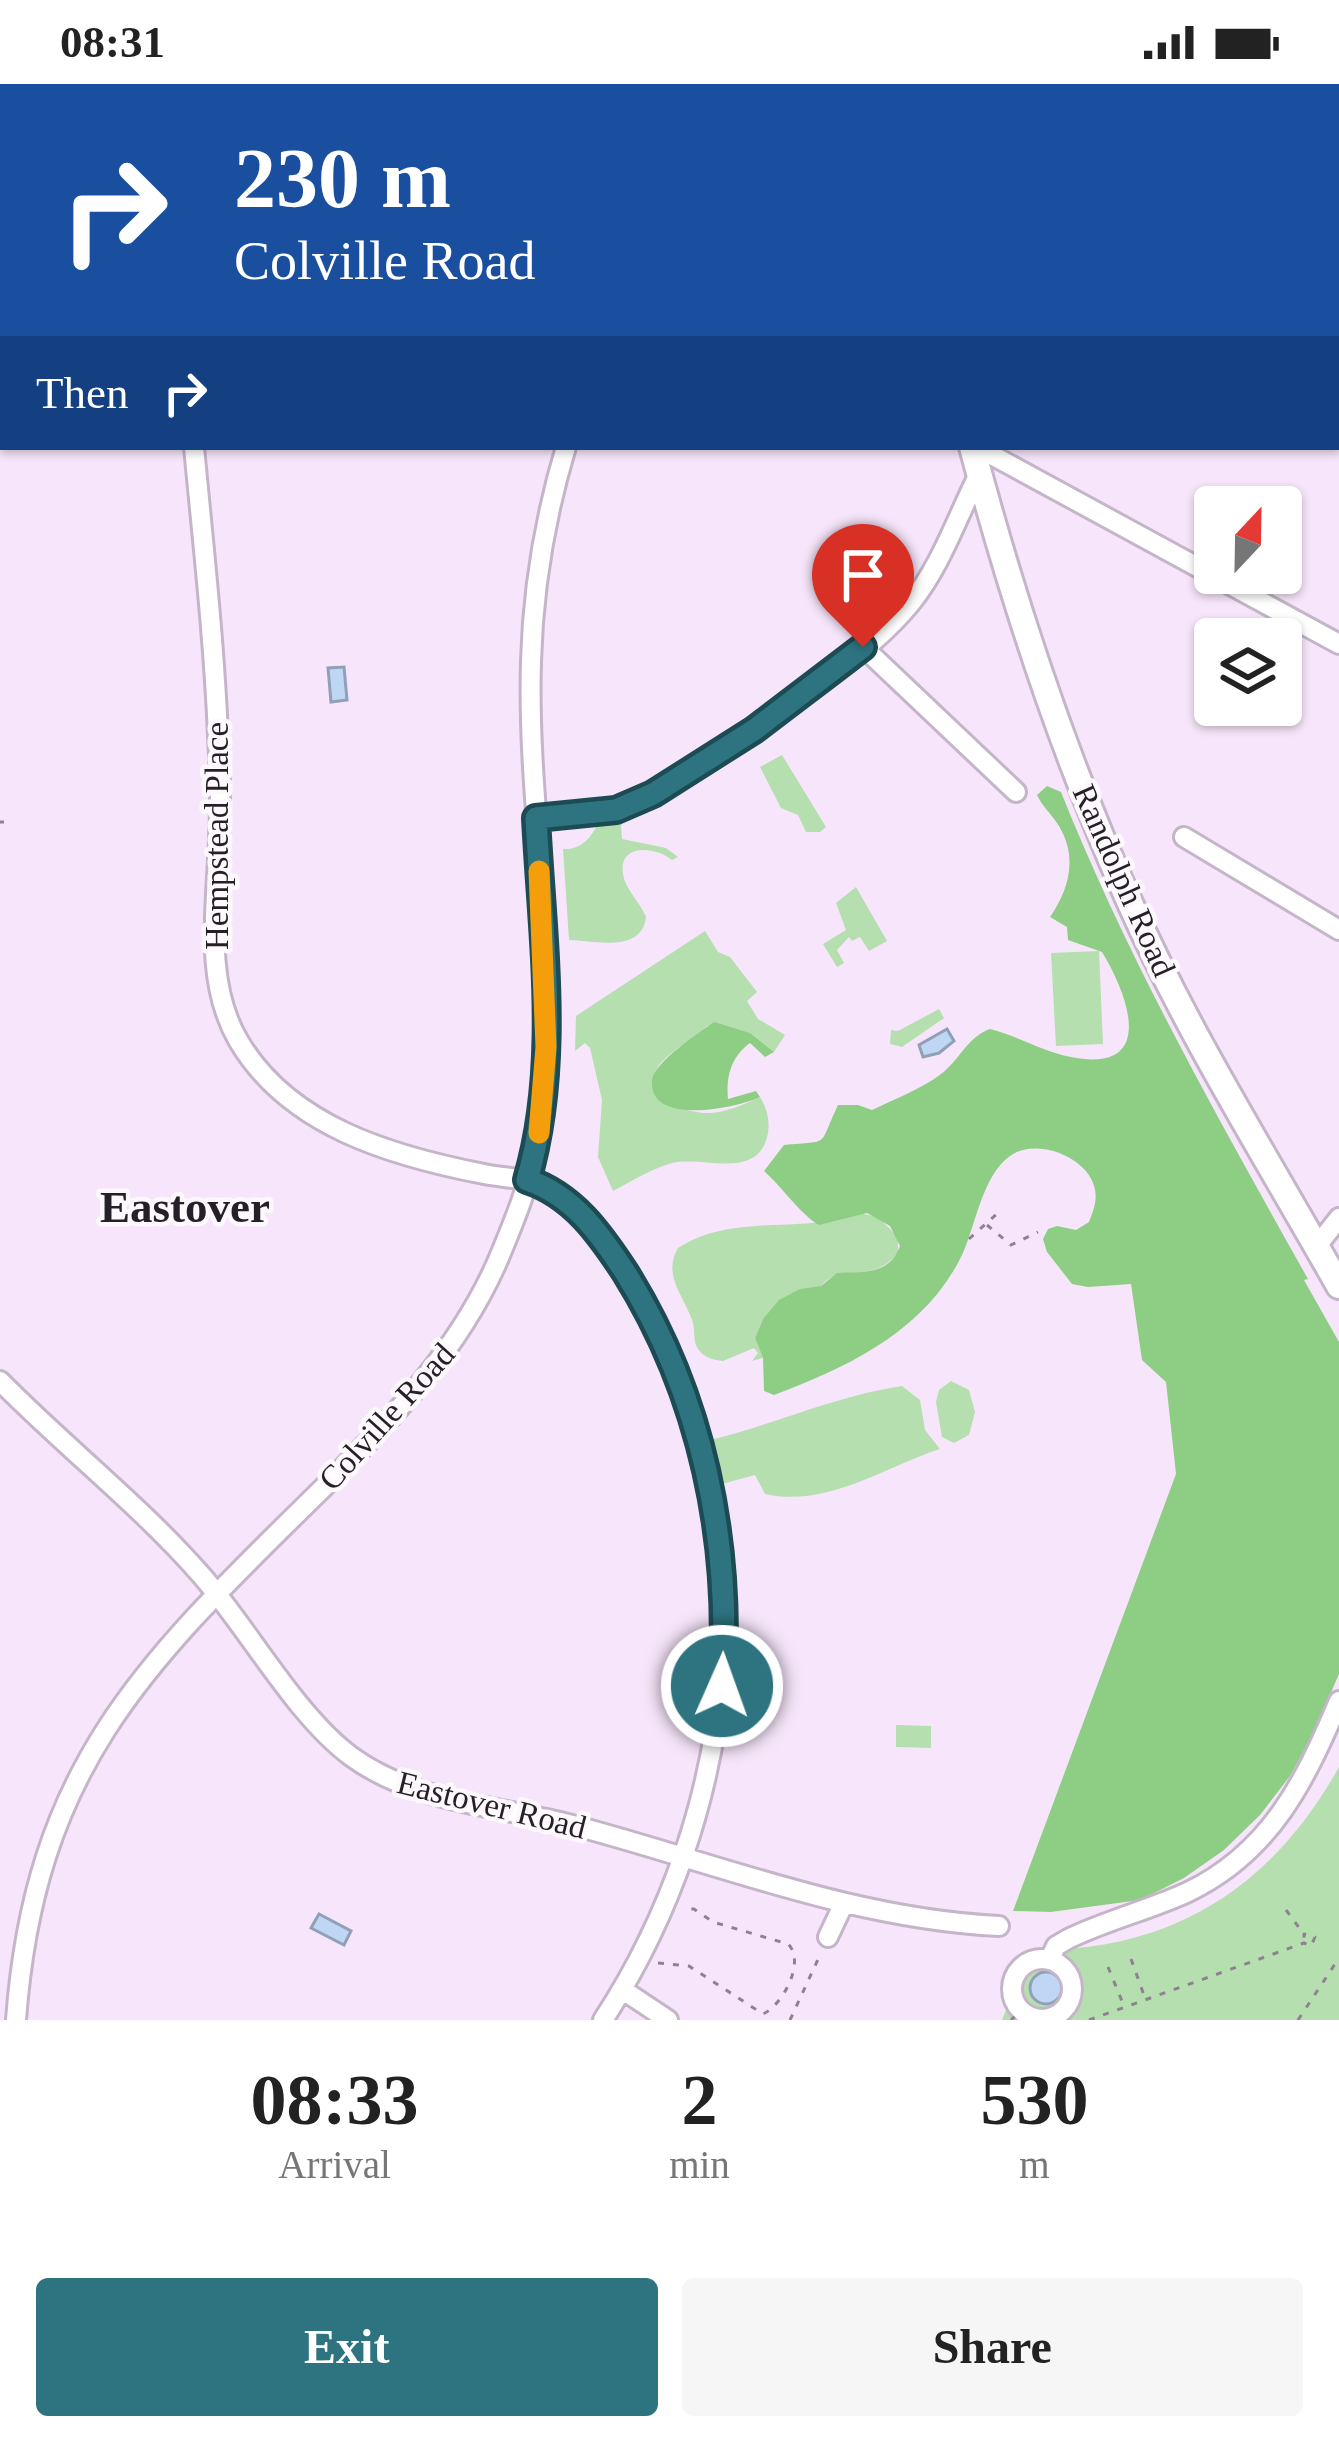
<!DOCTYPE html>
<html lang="en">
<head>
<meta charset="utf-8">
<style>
	body { margin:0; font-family:Georgia,serif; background:#f6f6f6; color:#222; height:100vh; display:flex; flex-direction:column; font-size:45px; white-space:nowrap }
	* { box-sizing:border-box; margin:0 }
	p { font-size:39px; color:#767676 }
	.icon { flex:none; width:66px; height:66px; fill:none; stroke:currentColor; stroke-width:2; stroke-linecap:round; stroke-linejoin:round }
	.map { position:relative; height:1936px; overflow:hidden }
	.sheet { display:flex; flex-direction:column; background:#fff; flex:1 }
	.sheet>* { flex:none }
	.hud { position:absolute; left:0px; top:0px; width:1341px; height:366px; box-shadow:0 3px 9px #0004; background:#1a4fa0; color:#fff; overflow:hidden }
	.needle { width:78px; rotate:22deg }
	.tools { position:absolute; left:1194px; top:402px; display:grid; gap:24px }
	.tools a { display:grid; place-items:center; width:108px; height:108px; border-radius:12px; background:#fff; box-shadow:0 3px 9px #0004; font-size:60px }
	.pin { position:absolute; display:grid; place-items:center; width:102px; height:102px; color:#fff; margin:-123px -51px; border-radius:50% 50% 50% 0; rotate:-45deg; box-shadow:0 0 12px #0007 }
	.pin .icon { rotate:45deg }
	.me { position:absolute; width:132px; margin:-66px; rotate:2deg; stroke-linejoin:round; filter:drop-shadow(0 0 9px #0008) }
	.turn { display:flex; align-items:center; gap:42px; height:252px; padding:0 36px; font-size:54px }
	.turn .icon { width:156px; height:156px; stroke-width:2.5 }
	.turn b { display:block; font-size:84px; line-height:102px }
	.then { display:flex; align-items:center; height:114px; padding:0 36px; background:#0003; gap:24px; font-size:45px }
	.eta { display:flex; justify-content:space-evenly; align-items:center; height:204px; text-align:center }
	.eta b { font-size:72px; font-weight:700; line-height:84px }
	.button { display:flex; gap:24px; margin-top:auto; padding:24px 36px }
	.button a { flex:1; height:138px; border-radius:12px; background:#2d7480; color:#fff; font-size:48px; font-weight:700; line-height:138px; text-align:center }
	.button a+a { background:#f6f6f6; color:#222 }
	.status { display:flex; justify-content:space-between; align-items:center; height:84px; padding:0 60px; background:#fff; direction:ltr }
	.status svg { height:33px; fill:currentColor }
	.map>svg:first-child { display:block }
	.green { fill:#b5dfae }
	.forest { fill:#8ece84 }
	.water { fill:#bfd7f5; stroke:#91a0b7; stroke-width:3 }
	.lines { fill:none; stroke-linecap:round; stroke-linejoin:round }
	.minor-casing { stroke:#c5b5c9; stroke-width:24 }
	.major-casing { stroke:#c5b5c9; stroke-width:30 }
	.path { stroke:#8e8291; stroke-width:3; stroke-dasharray:6 9; stroke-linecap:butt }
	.minor { stroke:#fff; stroke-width:18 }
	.major { stroke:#fff; stroke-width:24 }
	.route-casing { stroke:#1d4b53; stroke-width:30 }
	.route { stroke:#2d7480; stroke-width:21 }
	.slow { stroke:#f59e0b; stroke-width:21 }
	.labels { text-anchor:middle; stroke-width:9; stroke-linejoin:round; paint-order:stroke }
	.street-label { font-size:33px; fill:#251f27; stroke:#fcf8fc }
	.district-label { font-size:45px; font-weight:bold; fill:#251f27; stroke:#fcf8fc }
</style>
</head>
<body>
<div class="status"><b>08:31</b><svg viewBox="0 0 49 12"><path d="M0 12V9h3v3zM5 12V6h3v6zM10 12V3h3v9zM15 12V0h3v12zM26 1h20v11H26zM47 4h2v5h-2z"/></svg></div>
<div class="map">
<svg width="1339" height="1936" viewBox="0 0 1339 1936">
	<rect width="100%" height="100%" fill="#f7e6fb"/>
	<path class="green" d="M 782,671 L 826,743 L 820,748 L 806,748 L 798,731 L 781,724 L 760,683 Z
		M 628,729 L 621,742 L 622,755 L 666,764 L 678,773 L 672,776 C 657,763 618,758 623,790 C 625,805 640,818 646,833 C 642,869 596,857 569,856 L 563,765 C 582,766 592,753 599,737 Z
		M 856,803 L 887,857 L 869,867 L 860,853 L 852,857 L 849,853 L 837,866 L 844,879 L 837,883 L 823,860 L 846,846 L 836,819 Z
		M 705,847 L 718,868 L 730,873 L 757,908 L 747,917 L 758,935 L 785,951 L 774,968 L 750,949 L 707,942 C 692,958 666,968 656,986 C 640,1015 682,1027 704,1029 C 722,1030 743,1021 760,1013 C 767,1024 770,1036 768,1049 C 759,1098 704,1071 672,1079 C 651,1085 632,1097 613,1107 L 598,1073 L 602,1016 L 590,964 L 585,959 L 575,967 L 576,932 Z
		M 1099,867 L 1103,960 L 1056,962 L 1051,869 Z
		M 939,925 L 944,934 L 902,963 L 890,960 L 891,946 L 898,947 Z
		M 859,1129 L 878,1133 L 898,1153 L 898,1168 C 874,1202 842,1176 821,1202 L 763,1235 L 755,1254 L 763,1274 L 752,1277 L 758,1269 L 754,1264 L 723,1277 C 714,1276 704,1274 698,1265 C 692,1256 696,1246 692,1236 C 684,1212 662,1191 678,1164 C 733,1128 802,1151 859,1129 Z
		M 951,1297 L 969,1306 L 975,1328 L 969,1351 L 954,1359 L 942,1353 L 936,1318 L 939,1306 Z
		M 902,1302 L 920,1316 L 925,1346 L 940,1365 C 884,1383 827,1424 765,1410 L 755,1391 L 718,1401 L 710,1356 C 776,1340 835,1312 902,1302 Z
		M 896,1641 L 931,1642 L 931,1664 L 896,1663 Z
		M 1339,1683 L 1339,1936 L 1002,1936 L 1030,1866 C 1170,1868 1271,1805 1339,1683 Z"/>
	<path class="forest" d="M 1047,702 L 1061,708 C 1129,878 1219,1036 1308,1195 L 1304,1196 L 1339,1258 L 1339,1590 L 1314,1648 L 1290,1692 L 1260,1731 L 1224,1766 L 1184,1794 L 1140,1816 L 1051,1828 L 1013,1827 L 1176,1390 L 1166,1298 L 1142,1276 L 1131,1200 L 1088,1203 L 1072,1200 L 1047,1168 L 1043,1155 L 1048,1145 L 1057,1142 L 1076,1146 L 1089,1138 C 1094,1125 1098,1115 1094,1102 C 1086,1072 1035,1053 1010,1072 C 982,1092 976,1141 962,1171 C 926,1246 849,1283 774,1311 L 764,1307 L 763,1274 L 755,1254 L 763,1235 L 779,1216 L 800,1205 L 821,1202 L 837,1189 C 863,1187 889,1192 900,1162 L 890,1142 L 867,1129 L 819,1141 C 801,1131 782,1103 764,1087 L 784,1061 C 832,1056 817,1065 838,1021 L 858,1021 L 872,1026 C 895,1015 921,1005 941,990 C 959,977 968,952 990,945 C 1018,952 1043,968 1071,973 C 1157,990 1129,912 1102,868 L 1068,856 L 1067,843 L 1050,833 C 1069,805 1078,774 1059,742 C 1052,731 1042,722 1037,711 Z
		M 714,938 L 750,949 L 774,968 L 765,973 L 750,959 C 731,973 726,992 728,1015 L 756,1007 L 760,1013 C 737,1024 648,1043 652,996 C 653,979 700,948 714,938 Z"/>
	<path class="water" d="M 344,583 L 347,616 L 331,618 L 328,584 Z
		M 947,945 L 954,957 L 939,969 L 923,973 L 919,961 Z
		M 319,1830 L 351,1847 L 344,1861 L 311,1844 Z
		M1030 1904a16 16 0 1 1 32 0a16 16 0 1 1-32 0Z"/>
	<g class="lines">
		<defs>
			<path id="minor" d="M 1009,0 L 1010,3
				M 1287,0 L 1287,3
				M 554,3 L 555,0
				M 728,3 L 729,0
				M 1154,3 L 1164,0
				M 1338,125 L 1339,125
				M 0,191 L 3,190
				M 1338,249 L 1339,250
				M 194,363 C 203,459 214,555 218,652 C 220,686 221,720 219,754 C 217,821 203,895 238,956 C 288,1042 391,1072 484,1090 C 509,1095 534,1093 556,1109 C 596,1138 623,1182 647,1225 C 771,1445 738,1730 603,1936
				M 977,363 L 1339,560
				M 863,563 L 1016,708
				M 536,734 C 566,732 599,734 627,723 C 655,712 681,693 706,676 C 768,637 865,575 910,520 C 941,482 957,433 979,390
				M 1184,753 L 1339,846
				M 1317,1162 L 1339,1134
				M 0,1297 C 66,1364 141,1422 202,1492 C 250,1547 296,1632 352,1673 C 417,1720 502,1722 576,1742 C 716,1779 852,1835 999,1842
				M 828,1853 L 844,1819
				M 1050,1875 L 1056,1862 L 1068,1855 C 1107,1836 1149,1826 1188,1808 C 1271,1768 1305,1697 1339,1617
				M1012 1905a30 30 0 1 1 60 0a30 30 0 1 1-60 0Z
				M 623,1906 L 668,1936
				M 16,1936 C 35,1678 149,1575 323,1404 C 392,1335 459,1266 498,1176 C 514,1138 531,1096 538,1056 C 565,900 526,734 531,577 C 533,503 545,433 566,363"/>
			<path id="major" d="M 864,0 L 865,3
				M 972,363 C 1013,517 1064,673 1130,819 C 1189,951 1268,1076 1339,1202"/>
		</defs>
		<use href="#minor" class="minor-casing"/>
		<use href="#major" class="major-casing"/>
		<path class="path" d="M 786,3 L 786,0
			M 913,3 L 916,0
			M 0,738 L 4,738
			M 987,1141 L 1011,1161 L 1038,1148
			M 969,1155 L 1000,1127
			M 1286,1826 L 1303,1849
			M 1131,1875 L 1145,1914
			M 658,1879 L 689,1882 L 763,1930 C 783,1921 806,1877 788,1860 L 713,1838 L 694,1825 L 683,1825
			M 1108,1883 L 1124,1922
			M 790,1936 L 820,1871
			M 1011,1936 L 1022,1926
			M 1089,1936 L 1304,1859 L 1311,1862 L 1315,1853 L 1304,1850 L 1304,1859
			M 1298,1936 L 1339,1874"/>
		<use href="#minor" class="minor"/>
		<use href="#major" class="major"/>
	</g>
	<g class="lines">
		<defs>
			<path id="route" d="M 722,1602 C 732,1457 702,1311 625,1188 C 600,1150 573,1111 527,1096 C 561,980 542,853 536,734 L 616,726 L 653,710 L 754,646 L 863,563"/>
		</defs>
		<use href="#route" class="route-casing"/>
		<use href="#route" class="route"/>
		<path class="slow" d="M 539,787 L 546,963 L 539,1049"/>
	</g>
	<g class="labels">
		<g class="street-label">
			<text transform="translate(216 752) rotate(-90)" y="12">Hempstead Place</text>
			<text transform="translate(1125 796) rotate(66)" y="12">Randolph Road</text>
			<text transform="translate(386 1332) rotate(-48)" y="12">Colville Road</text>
			<text transform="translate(492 1720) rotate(14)" y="12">Eastover Road</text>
		</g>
		<g class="district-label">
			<text x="185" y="1138">Eastover</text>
		</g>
	</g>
</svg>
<div class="tools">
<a><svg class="needle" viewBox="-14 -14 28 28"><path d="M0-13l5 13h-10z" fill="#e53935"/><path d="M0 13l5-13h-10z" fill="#767676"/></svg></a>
<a><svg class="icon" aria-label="layers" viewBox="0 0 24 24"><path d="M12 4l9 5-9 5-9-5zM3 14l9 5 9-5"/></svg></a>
</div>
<div class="pin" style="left:863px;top:563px;background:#d93025"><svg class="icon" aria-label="arrive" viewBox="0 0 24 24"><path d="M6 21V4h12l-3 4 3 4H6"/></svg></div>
<svg class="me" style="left:722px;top:1602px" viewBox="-20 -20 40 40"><circle r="17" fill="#2d7480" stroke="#fff" stroke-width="3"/><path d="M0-11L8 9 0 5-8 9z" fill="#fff"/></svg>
<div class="hud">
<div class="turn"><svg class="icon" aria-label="right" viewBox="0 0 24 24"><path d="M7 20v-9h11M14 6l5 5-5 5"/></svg><div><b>230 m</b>Colville Road</div></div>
<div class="then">Then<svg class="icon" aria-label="right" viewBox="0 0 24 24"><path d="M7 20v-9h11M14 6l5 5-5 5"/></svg></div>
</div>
</div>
<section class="sheet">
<div class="eta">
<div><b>08:33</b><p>Arrival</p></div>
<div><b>2</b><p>min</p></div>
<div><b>530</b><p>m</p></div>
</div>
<div class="button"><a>Exit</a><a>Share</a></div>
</section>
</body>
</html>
